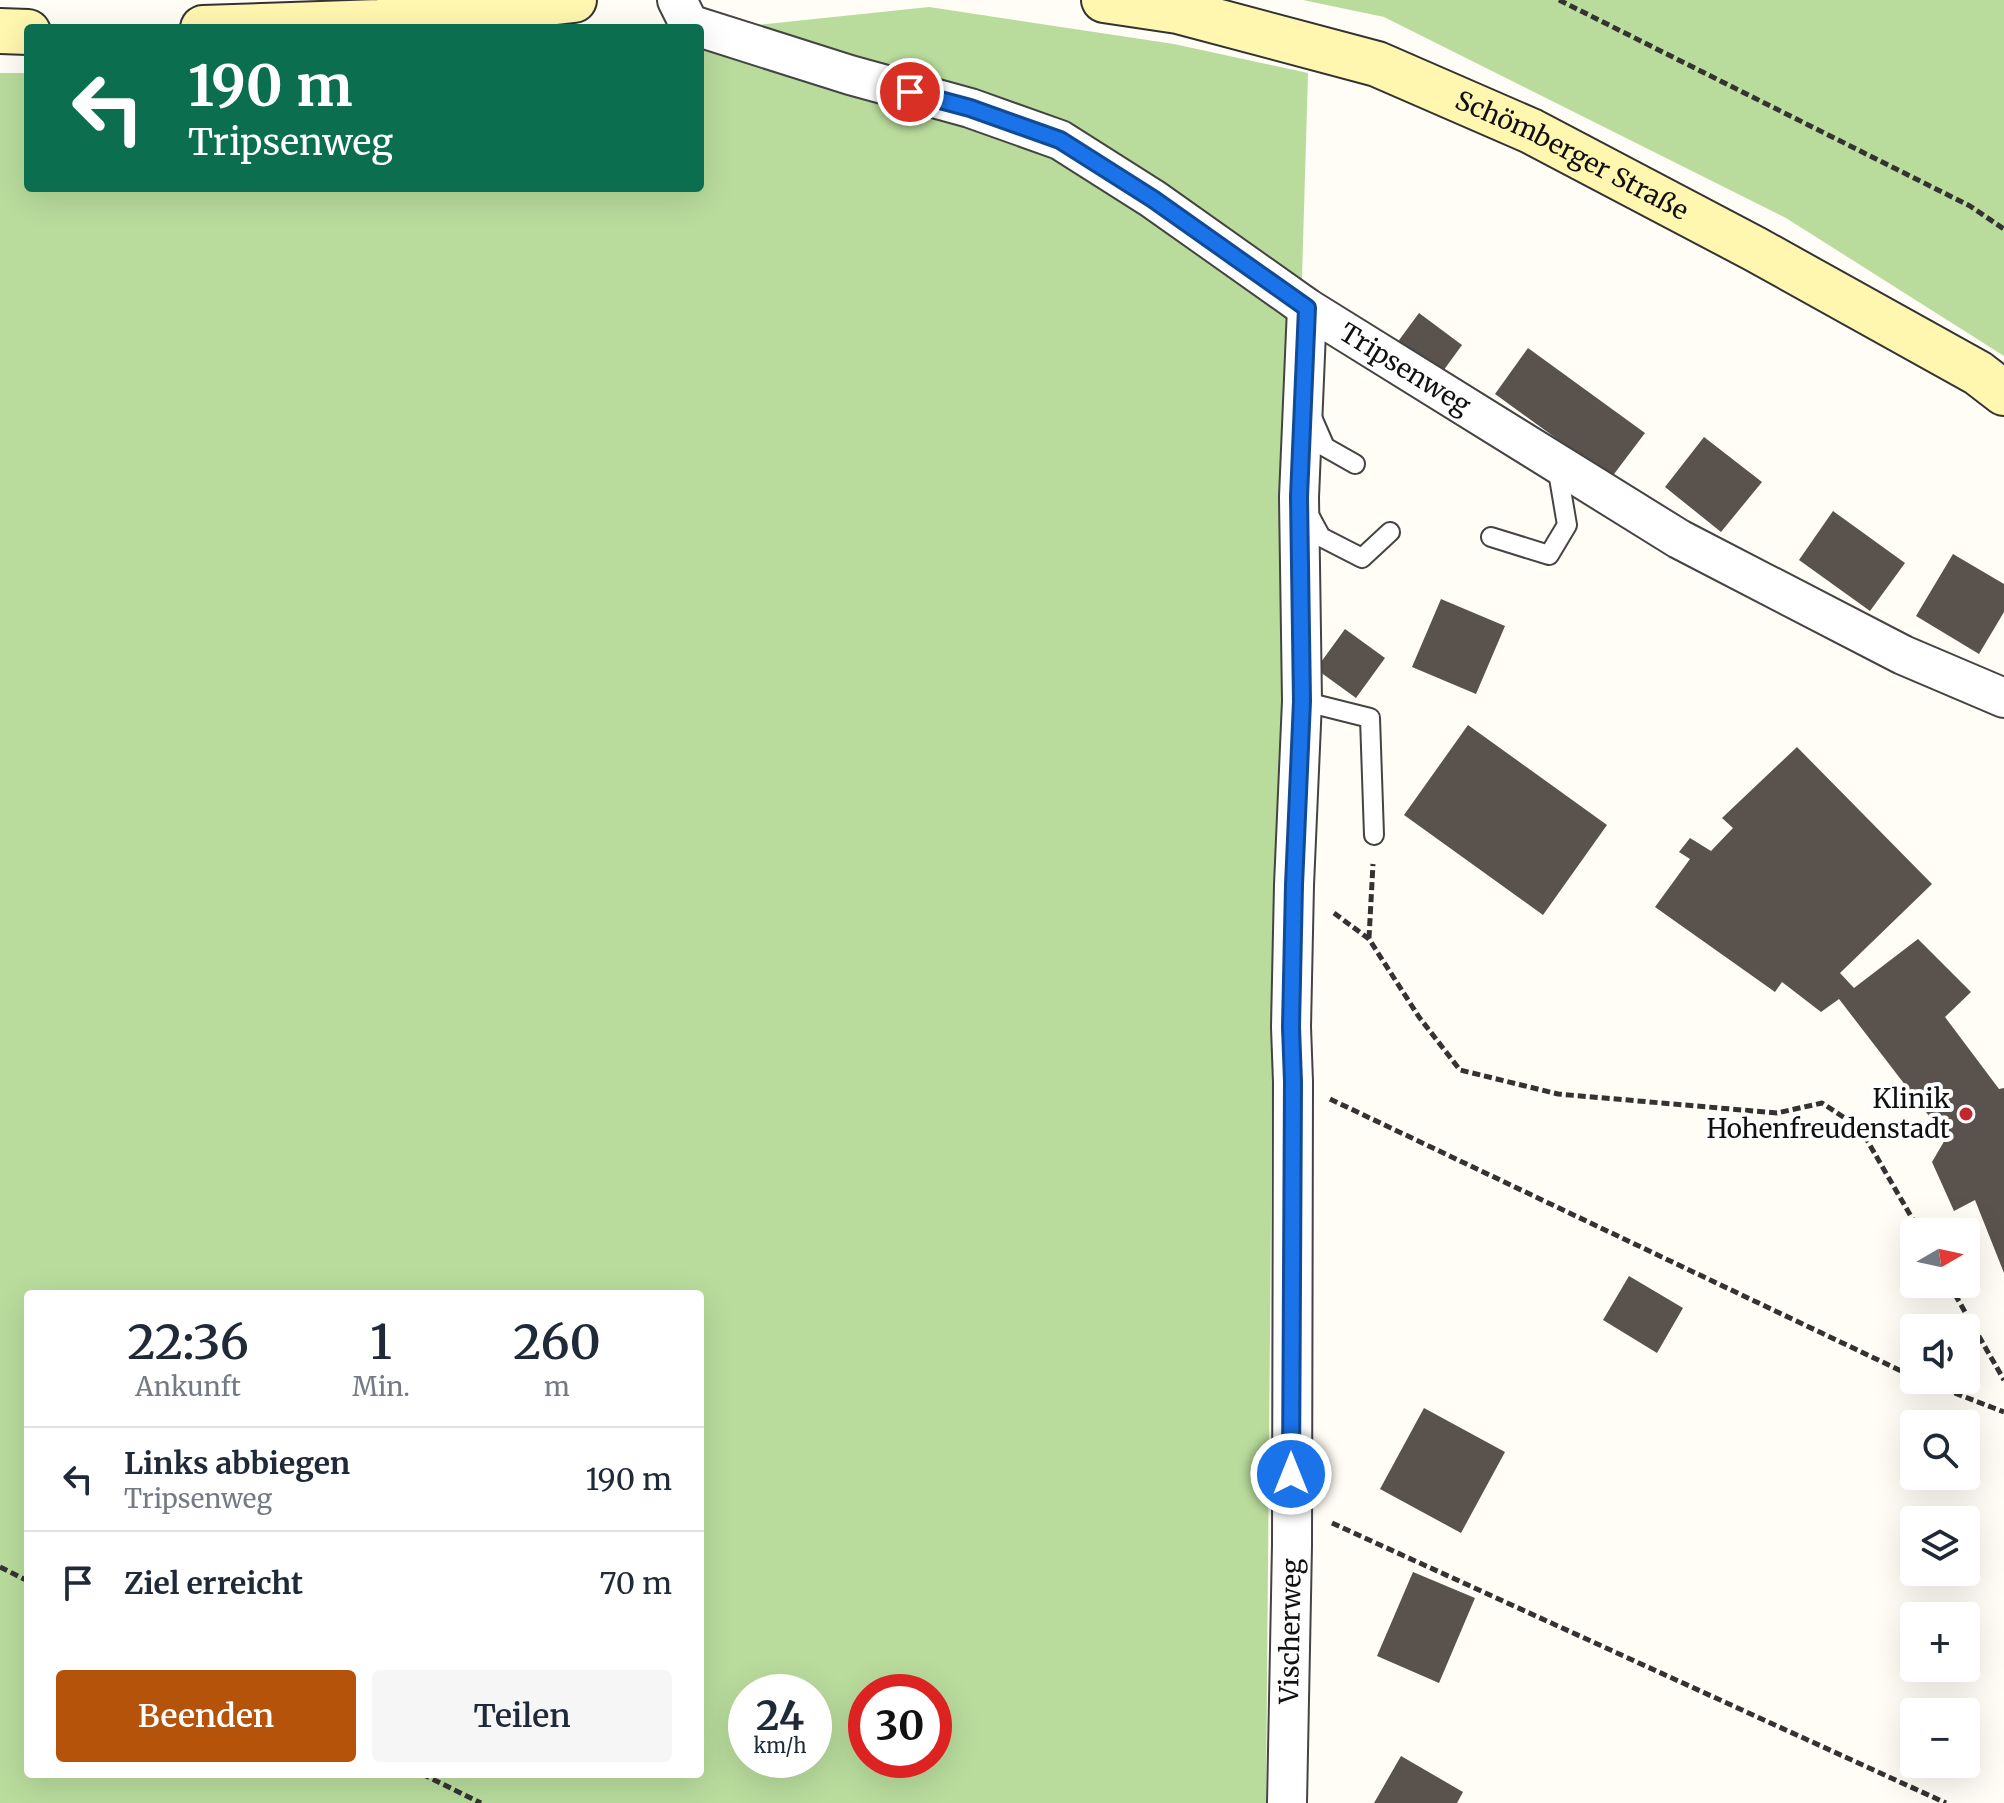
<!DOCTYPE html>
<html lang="de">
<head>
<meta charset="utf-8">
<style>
	body { margin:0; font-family:Merriweather,serif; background:#f6f6f7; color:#1f2937; height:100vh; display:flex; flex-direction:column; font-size:30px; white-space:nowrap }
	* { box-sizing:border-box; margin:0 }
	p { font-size:26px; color:#747a83 }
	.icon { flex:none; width:44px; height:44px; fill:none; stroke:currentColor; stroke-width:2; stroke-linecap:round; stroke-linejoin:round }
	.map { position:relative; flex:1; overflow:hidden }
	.drawer { position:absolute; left:24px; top:1290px; width:680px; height:488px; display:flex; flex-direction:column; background:#fff; border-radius:8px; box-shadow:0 8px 32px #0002 }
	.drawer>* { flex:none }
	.hud { position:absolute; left:24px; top:24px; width:680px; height:168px; border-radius:8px; box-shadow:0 8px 32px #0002; background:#0b6e4f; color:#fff; overflow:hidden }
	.needle { width:52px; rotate:81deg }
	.fabs { position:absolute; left:1900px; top:1218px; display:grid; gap:16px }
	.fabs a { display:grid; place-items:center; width:80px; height:80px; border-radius:8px; background:#fff; box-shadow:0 8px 32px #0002; font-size:40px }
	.speed { position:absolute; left:728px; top:1674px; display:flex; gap:16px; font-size:40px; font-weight:700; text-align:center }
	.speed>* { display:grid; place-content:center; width:104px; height:104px; border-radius:50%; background:#fff; box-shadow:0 8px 32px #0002; line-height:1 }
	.speed small { font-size:20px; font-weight:400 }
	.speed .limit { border:12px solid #d22; background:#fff; color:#111 }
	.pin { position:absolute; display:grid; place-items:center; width:68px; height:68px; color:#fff; margin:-34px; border:4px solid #fff; border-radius:50%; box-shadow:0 2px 8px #0007 }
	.me { position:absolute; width:88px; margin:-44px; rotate:0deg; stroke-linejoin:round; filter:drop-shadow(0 0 6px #0008) }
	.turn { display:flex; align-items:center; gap:28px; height:168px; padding:0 32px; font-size:36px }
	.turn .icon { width:104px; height:104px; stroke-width:2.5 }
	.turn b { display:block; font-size:56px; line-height:68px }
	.eta { display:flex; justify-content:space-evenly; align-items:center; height:136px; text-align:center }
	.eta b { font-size:48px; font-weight:600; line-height:56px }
	.primary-button { display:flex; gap:16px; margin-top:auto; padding:16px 32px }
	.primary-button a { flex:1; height:92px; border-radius:8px; background:#b45309; color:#fff; font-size:32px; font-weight:600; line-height:92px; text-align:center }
	.primary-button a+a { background:#f6f6f7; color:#1f2937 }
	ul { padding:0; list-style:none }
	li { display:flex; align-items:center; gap:24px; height:104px; padding:0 32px; border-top:2px solid #e0e1e3 }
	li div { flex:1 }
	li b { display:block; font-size:30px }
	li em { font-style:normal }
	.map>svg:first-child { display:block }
	.forest { fill:#b9dc9c; fill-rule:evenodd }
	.building { fill:#5a524d }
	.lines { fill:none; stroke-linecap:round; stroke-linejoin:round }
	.service-casing { stroke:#444; stroke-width:22 }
	.minor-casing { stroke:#444; stroke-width:42 }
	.secondary-casing { stroke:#333; stroke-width:48 }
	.path { stroke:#333; stroke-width:5; stroke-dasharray:8 4; stroke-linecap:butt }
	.service { stroke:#fff; stroke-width:18 }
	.minor { stroke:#fff; stroke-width:38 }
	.secondary { stroke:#fff6b0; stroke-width:44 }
	.route-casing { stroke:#114b97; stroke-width:20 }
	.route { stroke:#1a73e8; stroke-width:14 }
	.poi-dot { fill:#c4262e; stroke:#fff; stroke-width:3 }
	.labels { text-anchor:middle; stroke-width:8; stroke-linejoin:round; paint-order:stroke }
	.street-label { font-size:26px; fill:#111; stroke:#fff }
	.poi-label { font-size:26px; fill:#111; stroke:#fff; text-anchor:end }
</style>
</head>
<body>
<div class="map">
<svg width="2004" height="1803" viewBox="0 0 2004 1803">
	<rect width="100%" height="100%" fill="#fffdf5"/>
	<path class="forest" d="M 1303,0 L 2004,0 L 2004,356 L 1786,218 L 1384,17 Z
		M 929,7 L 1174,44 L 1308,73 L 1290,687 L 1272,1094 L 1266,1803 L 0,1803 L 0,73 L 28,73 L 28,188 L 700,188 L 700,31 ZM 28,1294 L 700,1294 L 700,1774 L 28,1774 ZM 746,1692 L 814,1692 L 814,1760 L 746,1760 ZM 866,1692 L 934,1692 L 934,1760 L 866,1760 Z"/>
	<path class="building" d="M 1419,313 L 1462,345 L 1438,378 L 1394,347 Z
		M 1528,348 L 1645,433 L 1611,478 L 1495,394 Z
		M 1704,437 L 1762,482 L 1721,532 L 1665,487 Z
		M 1833,511 L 1905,563 L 1870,611 L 1799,560 Z
		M 1953,554 L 2004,584 L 2004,612 L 1979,654 L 1916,616 Z
		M 1441,599 L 1505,626 L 1476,694 L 1412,667 Z
		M 1345,629 L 1385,658 L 1356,698 L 1316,669 Z
		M 1468,725 L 1607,825 L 1543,915 L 1404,815 Z
		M 1797,747 L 1932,884 L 1840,973 L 1854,988 L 1918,939 L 1971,992 L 1945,1017 L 1999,1089 L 2004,1088 L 2004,1273 L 1975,1200 L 1954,1211 L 1932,1162 L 1946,1138 L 1839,999 L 1821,1012 L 1782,982 L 1775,992 L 1655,907 L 1690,859 L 1679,852 L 1690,838 L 1711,851 L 1733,828 L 1722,818 Z
		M 1629,1276 L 1683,1308 L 1657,1353 L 1603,1320 Z
		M 1424,1408 L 1505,1452 L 1461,1533 L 1380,1489 Z
		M 1413,1572 L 1475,1598 L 1439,1683 L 1377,1656 Z
		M 1401,1756 L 1463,1792 L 1457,1803 L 1374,1803 Z"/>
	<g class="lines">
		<defs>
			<path id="service" d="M 1311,415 L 1325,447 L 1355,464
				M 1308,513 L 1321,537 L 1362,558 L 1390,532
				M 1491,537 L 1549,555 L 1567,525 L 1557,466
				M 1302,701 L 1370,718 L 1374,835"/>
			<g id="minor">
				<path id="s1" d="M 677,0 L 689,24 L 850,75 L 970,108 L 1060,140 L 1153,199 L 1307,308 L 1679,539 L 1903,655 L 2004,698"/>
				<path id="s2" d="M 1287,1803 L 1292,1545 L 1293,1082 L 1291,1027 L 1294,885 L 1302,701 L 1299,497 L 1307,308"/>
			</g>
			<g id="secondary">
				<path id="s3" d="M 1104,0 L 1178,11 L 1377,64 L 1531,131 L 1755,249 L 1978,373 L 2004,393"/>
				<path d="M 203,28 L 379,22 L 574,0"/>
				<path d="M 0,31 L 28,32"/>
			</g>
		</defs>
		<use href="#service" class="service-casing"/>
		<use href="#minor" class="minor-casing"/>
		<use href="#secondary" class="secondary-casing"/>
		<path class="path" d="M 1559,0 L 1970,206 L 2004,229
			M 1334,913 L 1369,939 L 1419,1017 L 1460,1070 L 1558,1094 L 1777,1113 L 1822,1103 L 1860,1128 L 1920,1232
			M 1369,938 L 1373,864
			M 1330,1099 L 1914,1377
			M 1949,1284 L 2004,1380
			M 1921,1380 L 2004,1412
			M 1332,1523 L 1946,1803
			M 0,1567 L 28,1581
			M 422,1774 L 481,1803"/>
		<use href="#service" class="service"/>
		<use href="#minor" class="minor"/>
		<use href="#secondary" class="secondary"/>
	</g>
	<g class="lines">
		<defs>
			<path id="route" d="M 910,92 L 970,108 L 1060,140 L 1153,199 L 1307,308 L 1299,497 L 1302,701 L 1294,885 L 1291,1027 L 1293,1082 L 1291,1474"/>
		</defs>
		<use href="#route" class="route-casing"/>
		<use href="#route" class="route"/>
	</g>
	<circle class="poi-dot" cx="1966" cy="1114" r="8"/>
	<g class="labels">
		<g class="street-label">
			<text dy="9" stroke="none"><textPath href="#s3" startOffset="496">Schömberger Straße</textPath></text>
			<text dy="9" stroke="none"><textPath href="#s1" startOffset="830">Tripsenweg</textPath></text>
			<text dy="9" stroke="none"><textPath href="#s2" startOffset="172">Vischerweg</textPath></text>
		</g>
		<g class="poi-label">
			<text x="1950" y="1108">Klinik<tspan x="1950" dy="30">Hohenfreudenstadt</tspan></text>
		</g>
	</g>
</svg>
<div class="fabs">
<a><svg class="needle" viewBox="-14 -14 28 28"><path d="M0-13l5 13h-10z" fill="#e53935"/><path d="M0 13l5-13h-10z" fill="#747a83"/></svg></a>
<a><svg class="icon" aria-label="sound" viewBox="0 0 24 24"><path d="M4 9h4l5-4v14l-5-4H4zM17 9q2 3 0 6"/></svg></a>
<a><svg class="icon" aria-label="search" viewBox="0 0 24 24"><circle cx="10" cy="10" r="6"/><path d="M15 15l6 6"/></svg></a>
<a><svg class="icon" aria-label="layers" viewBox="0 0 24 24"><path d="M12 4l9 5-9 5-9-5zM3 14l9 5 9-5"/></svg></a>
<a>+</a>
<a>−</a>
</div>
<div class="speed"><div>24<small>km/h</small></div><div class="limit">30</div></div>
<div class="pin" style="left:910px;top:92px;background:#d93025"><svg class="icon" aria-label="arrive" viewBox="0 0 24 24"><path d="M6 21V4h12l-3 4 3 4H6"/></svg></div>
<svg class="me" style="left:1291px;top:1474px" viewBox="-20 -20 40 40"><circle r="17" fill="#1a73e8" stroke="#fff" stroke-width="3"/><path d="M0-11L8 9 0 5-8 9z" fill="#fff"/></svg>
<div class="hud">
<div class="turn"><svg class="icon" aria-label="left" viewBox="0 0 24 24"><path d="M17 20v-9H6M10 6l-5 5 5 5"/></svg><div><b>190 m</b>Tripsenweg</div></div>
</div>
<section class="drawer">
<div class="eta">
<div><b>22:36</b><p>Ankunft</p></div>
<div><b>1</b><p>Min.</p></div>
<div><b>260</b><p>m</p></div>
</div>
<ul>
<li><svg class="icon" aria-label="left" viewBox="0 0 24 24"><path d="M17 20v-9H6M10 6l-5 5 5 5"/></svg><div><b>Links abbiegen</b><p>Tripsenweg</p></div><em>190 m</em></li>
<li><svg class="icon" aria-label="arrive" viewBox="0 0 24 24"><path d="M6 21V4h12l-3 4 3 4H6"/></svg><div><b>Ziel erreicht</b></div><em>70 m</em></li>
</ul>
<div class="primary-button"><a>Beenden</a><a>Teilen</a></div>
</section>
</div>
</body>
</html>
